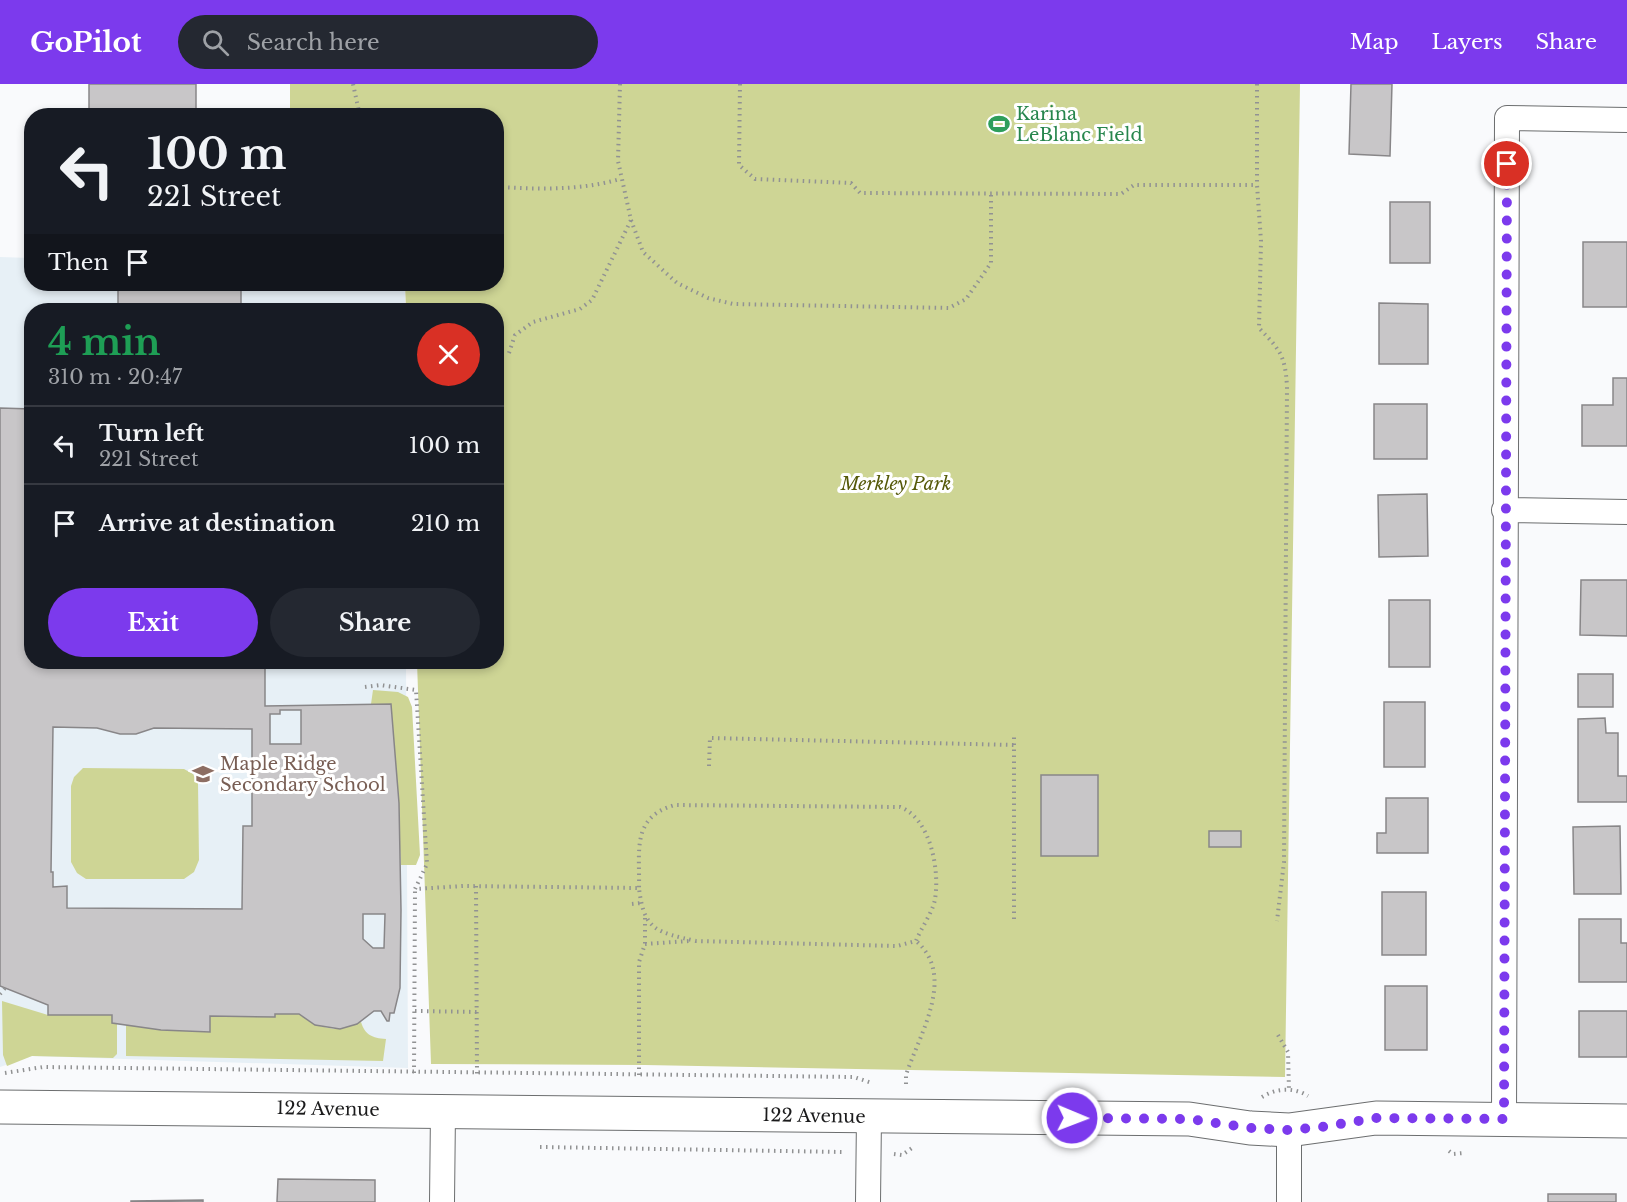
<!DOCTYPE html>
<html lang="en">
<head>
<meta charset="utf-8">
<style>
	body { margin:0; font-family:"Libre Baskerville",serif; background:#242831; color:#f1f3f6; height:100vh; display:flex; flex-direction:column; font-size:22px; white-space:nowrap }
	* { box-sizing:border-box; margin:0 }
	p { font-size:20px; color:#9ea1a6 }
	.icon { flex:none; width:33px; height:33px; fill:none; stroke:currentColor; stroke-width:2; stroke-linecap:round; stroke-linejoin:round }
	.map { position:relative; flex:1; overflow:hidden }
	.sheet { position:absolute; left:24px; top:219px; width:480px; height:366px; display:flex; flex-direction:column; background:#171b24; border-radius:24px; box-shadow:0 3px 9px #0003 }
	.sheet>* { flex:none }
	.guide { position:absolute; left:24px; top:24px; width:480px; height:183px; border-radius:24px; box-shadow:0 3px 9px #0003; background:#171b24; color:#f1f3f6; overflow:hidden }
	.pin { position:absolute; display:grid; place-items:center; width:51px; height:51px; color:#fff; margin:-26px; border:3px solid #fff; border-radius:50%; box-shadow:0 2px 6px #0007 }
	.me { position:absolute; width:66px; margin:-33px; rotate:91deg; stroke-linejoin:round; filter:drop-shadow(0 0 4px #0008) }
	.turn { display:flex; align-items:center; gap:21px; height:126px; padding:0 24px; font-size:27px }
	.turn .icon { width:78px; height:78px; stroke-width:2.5 }
	.turn b { display:block; font-size:42px; line-height:51px }
	.then { display:flex; align-items:center; height:57px; padding:0 24px; background:#0003; gap:12px; font-size:22px }
	.round { display:grid; place-items:center; flex:none; width:63px; height:63px; border-radius:32px; background:#242831 }
	.head { display:flex; align-items:center; justify-content:space-between; height:102px; padding:0 24px }
	h1 { font-size:36px; font-weight:800; line-height:45px; color:#1e9e55 }
	.action { display:flex; gap:12px; margin-top:auto; padding:12px 24px }
	.action a { flex:1; height:69px; border-radius:36px; background:#7c3aed; color:#fff; font-size:24px; font-weight:800; line-height:69px; text-align:center }
	.action a+a { background:#242831; color:#f1f3f6 }
	ul { padding:0; list-style:none }
	li { display:flex; align-items:center; gap:18px; height:78px; padding:0 24px; border-top:2px solid #363941 }
	li div { flex:1 }
	li b { display:block; font-size:22px }
	li em { font-style:normal }
	header { display:flex; align-items:center; gap:36px; box-sizing:border-box; height:84px; padding:0 30px; background:#7c3aed; color:#fff }
	header strong { font-size:28px }
	nav { display:flex; gap:33px; margin-inline-start:auto; font-size:21px }
	.search { width:420px; height:54px; background:#242831; display:flex; align-items:center; gap:15px; box-sizing:border-box; padding:0 21px; border-radius:33px; color:#9ea1a6; font-size:22px }
	.map>svg:first-child { display:block }
	.built { fill:#e7f0f6 }
	.green { fill:#ced595 }
	.building { fill:#c8c6c8; stroke:#888688; stroke-width:1.5; fill-rule:evenodd }
	.lines { fill:none; stroke-linecap:round; stroke-linejoin:round }
	.street-casing { stroke:#6c6e6f; stroke-width:26 }
	.secondary-casing { stroke:#6c6e6f; stroke-width:35 }
	.path { stroke:#919293; stroke-width:4; stroke-dasharray:1.5 4.5; stroke-linecap:butt }
	.street { stroke:#fff; stroke-width:24 }
	.secondary { stroke:#fff; stroke-width:33 }
	.route { stroke:#7c3aed; stroke-width:10; stroke-dasharray:0 18 }
	.labels { text-anchor:middle; stroke-width:6; stroke-linejoin:round; paint-order:stroke }
	.leisure-label { font-size:18px; fill:#27864d; stroke:#fff; text-anchor:start }
	.park-label { font-size:18px; font-style:italic; fill:#555909; stroke:#fff }
	.education-label { font-size:18px; fill:#785e54; stroke:#fff; text-anchor:start }
	.street-label { font-size:18px; fill:#1b1b1c; stroke:#fff }
</style>
</head>
<body>
<header>
<strong>GoPilot</strong>
<div class="search"><svg class="icon" aria-label="search" viewBox="0 0 24 24"><circle cx="10" cy="10" r="6"/><path d="M15 15l6 6"/></svg>Search here</div>
<nav><a>Map</a><a>Layers</a><a>Share</a></nav>
</header>
<div class="map">
<svg width="1627" height="1118" viewBox="0 0 1627 1118">
	<rect width="100%" height="100%" fill="#f9fafc"/>
	<path class="built" d="M 0,173 L 31,174 L 32,200 L 405,200 L 405,226 L 32,226 L 32,578 L 406,578 L 408,984 L 32,972 L 0,983 Z"/>
	<path class="green" d="M 290,0 L 1300,0 L 1285,993 L 645,981 L 431,980 L 417,578 L 496,578 L 496,226 L 406,226 L 405,200 L 496,200 L 496,32 L 290,32 Z
		M 373,606 L 398,608 L 408,613 L 412,623 L 420,771 L 416,781 L 401,781 L 391,621 L 371,620 Z
		M 83,684 L 184,685 L 193,690 L 198,699 L 199,776 L 194,788 L 184,795 L 86,795 L 77,789 L 71,778 L 71,702 L 74,693 Z
		M 2,917 L 48,931 L 112,931 L 112,939 L 117,940 L 117,970 L 113,974 L 32,972 L 7,982 L 3,971 Z
		M 275,930 L 299,930 L 315,941 L 334,945 L 361,938 C 365,951 372,954 386,955 L 383,977 L 126,972 L 126,941 L 210,948 L 210,932 L 275,933 Z"/>
	<path class="building" d="M 89,0 L 196,0 L 196,32 L 89,32 Z
		M 1351,0 L 1392,0 L 1390,72 L 1349,70 Z
		M 1390,118 L 1430,118 L 1430,179 L 1390,179 Z
		M 1583,158 L 1627,158 L 1627,223 L 1583,223 Z
		M 118,202 L 241,205 L 241,226 L 118,226 Z
		M 1379,219 L 1428,220 L 1428,280 L 1379,280 Z
		M 1613,294 L 1627,294 L 1627,362 L 1582,362 L 1582,321 L 1613,321 Z
		M 1374,320 L 1427,320 L 1427,375 L 1374,375 Z
		M 0,324 L 32,325 L 32,578 L 265,578 L 265,622 L 391,620 L 399,719 L 401,826 L 400,904 L 394,929 L 390,929 L 389,937 L 387,937 L 381,927 L 374,927 L 357,940 L 340,945 L 315,941 L 299,930 L 275,930 L 275,933 L 210,932 L 210,948 L 161,946 L 112,939 L 112,931 L 48,931 L 48,921 L 0,902 ZM 280,626 L 301,626 L 301,660 L 270,660 L 270,630 L 280,630 ZM 53,643 L 97,644 L 120,650 L 136,650 L 154,644 L 252,645 L 252,742 L 243,742 L 242,825 L 67,824 L 67,802 L 53,803 L 53,788 L 51,788 ZM 363,830 L 385,830 L 384,864 L 373,864 L 363,855 Z
		M 1427,410 L 1428,472 L 1379,473 L 1378,411 Z
		M 1581,496 L 1627,496 L 1627,552 L 1580,551 Z
		M 1389,516 L 1430,516 L 1430,583 L 1389,583 Z
		M 1578,590 L 1613,590 L 1613,623 L 1578,623 Z
		M 1384,618 L 1425,618 L 1425,683 L 1384,683 Z
		M 1605,634 L 1606,649 L 1618,649 L 1618,692 L 1627,692 L 1627,718 L 1578,718 L 1578,635 Z
		M 1041,691 L 1098,691 L 1098,772 L 1041,772 Z
		M 1386,714 L 1428,714 L 1428,769 L 1377,769 L 1377,749 L 1386,749 Z
		M 1620,742 L 1621,810 L 1574,810 L 1573,743 Z
		M 1209,747 L 1241,747 L 1241,763 L 1209,763 Z
		M 1382,808 L 1426,808 L 1426,871 L 1382,871 Z
		M 1579,835 L 1621,835 L 1621,859 L 1627,859 L 1627,898 L 1579,898 Z
		M 1385,902 L 1427,902 L 1427,966 L 1385,966 Z
		M 1579,927 L 1627,927 L 1627,973 L 1579,973 Z
		M 278,1095 L 375,1096 L 375,1118 L 277,1118 Z
		M 1548,1110 L 1616,1110 L 1616,1118 L 1548,1118 Z
		M 203,1116 L 203,1118 L 131,1118 L 131,1117 Z"/>
	<g class="lines">
		<defs>
			<path id="street" d="M 1504,426 L 1627,428
				M 1504,1035 L 1507,34 L 1627,36
				M 1289,1046 L 1289,1118
				M 442,1118 L 443,1027
				M 868,1118 L 869,1032"/>
			<path id="secondary" d="M 0,1023 L 1189,1035 L 1250,1044 L 1289,1046 L 1376,1034 L 1627,1037"/>
		</defs>
		<use href="#street" class="street-casing"/>
		<use href="#secondary" class="secondary-casing"/>
		<path class="path" d="M 353,0 L 360,32
			M 740,0 L 739,81 L 755,95 L 851,99 L 860,109 L 1121,110 L 1134,101 L 1257,101
			M 1257,0 L 1257,101 L 1261,157 L 1259,244 C 1280,266 1285,271 1287,302 L 1284,778 L 1277,837
			M 496,103 C 539,105 579,107 620,95
			M 631,136 L 643,168 L 677,199 L 708,214 L 733,220 L 949,224 L 966,215 L 991,179 L 991,111
			M 509,269 L 515,251 L 533,238 L 580,225 L 592,216 L 631,136 L 618,77 L 620,0
			M 365,603 L 380,601 L 416,606 L 427,780 L 415,805 L 463,802 L 639,804 C 644,847 657,848 696,857 L 897,862 L 916,857 C 921,844 933,828 935,815 C 940,785 930,734 900,723 L 675,721 C 631,733 640,767 639,804
			M 709,682 L 710,654 L 1014,661
			M 476,802 L 477,990
			M 632,820 L 641,819
			M 645,834 L 645,860
			M 1014,835 L 1014,653
			M 0,910 L 5,904
			M 415,927 L 477,928
			M 1278,951 L 1288,968 L 1289,1006
			M 5,989 L 43,983 L 854,993 L 872,999
			M 414,989 L 415,805
			M 639,991 L 639,878 L 645,860 L 689,857
			M 906,1000 L 906,991 C 919,951 957,892 916,857
			M 1262,1013 C 1276,1004 1294,1003 1308,1012
			M 540,1063 L 842,1068
			M 1449,1067 L 1453,1070 L 1464,1069
			M 894,1070 L 902,1071 L 912,1064"/>
		<use href="#street" class="street"/>
		<use href="#secondary" class="secondary"/>
	</g>
	<g class="lines">
		<path class="route" d="M 1072,1034 L 1189,1035 L 1250,1044 L 1289,1046 L 1322,1043 L 1376,1034 L 1504,1035 L 1507,80"/>
	</g>
	<defs>
		<symbol id="stadium-bare" viewBox="-9 -9 18 18"><path d="M0-5a6.5 5 0 1 0 0 10a6.5 5 0 1 0 0-10ZM-3.5-1.8h7v3.6h-7Z" fill="#2e9e5b" stroke="#fff" stroke-width="2.5" paint-order="stroke"/></symbol>
		<symbol id="school-bare" viewBox="-9 -9 18 18"><path d="M0-5L7-2L0 1L-7-2ZM-4 1L0 2.5L4 1V4Q0 6-4 4Z" fill="#8d6e63" stroke="#fff" stroke-width="2.5" paint-order="stroke"/></symbol>
	</defs>
	<g fill-rule="evenodd">
		<use href="#stadium-bare" x="984" y="25" width="30" height="30"/>
		<use href="#school-bare" x="188" y="675" width="30" height="30"/>
	</g>
	<g class="labels">
		<g class="leisure-label">
			<text x="1016" y="36">Karina<tspan x="1016" dy="21">LeBlanc Field</tspan></text>
		</g>
		<g class="park-label">
			<text x="896" y="406">Merkley Park</text>
		</g>
		<g class="education-label">
			<text x="220" y="686">Maple Ridge<tspan x="220" dy="21">Secondary School</tspan></text>
		</g>
		<g class="street-label">
			<text transform="translate(328 1025) rotate(1)" y="6">122 Avenue</text>
			<text transform="translate(814 1032) rotate(1)" y="6">122 Avenue</text>
		</g>
	</g>
</svg>
<div class="pin" style="left:1507px;top:80px;background:#d93025"><svg class="icon" aria-label="arrive" viewBox="0 0 24 24"><path d="M6 21V4h12l-3 4 3 4H6"/></svg></div>
<svg class="me" style="left:1072px;top:1034px" viewBox="-20 -20 40 40"><circle r="17" fill="#7c3aed" stroke="#fff" stroke-width="3"/><path d="M0-11L8 9 0 5-8 9z" fill="#fff"/></svg>
<div class="guide">
<div class="turn"><svg class="icon" aria-label="left" viewBox="0 0 24 24"><path d="M17 20v-9H6M10 6l-5 5 5 5"/></svg><div><b>100 m</b>221 Street</div></div>
<div class="then">Then<svg class="icon" aria-label="arrive" viewBox="0 0 24 24"><path d="M6 21V4h12l-3 4 3 4H6"/></svg></div>
</div>
<section class="sheet">
<div class="head"><div><h1>4 min</h1><p>310 m · 20:47</p></div><a class="round" style="background:#d93025;color:#fff"><svg class="icon" aria-label="close" viewBox="0 0 24 24"><path d="M6 6l12 12M18 6L6 18"/></svg></a></div>
<ul>
<li><svg class="icon" aria-label="left" viewBox="0 0 24 24"><path d="M17 20v-9H6M10 6l-5 5 5 5"/></svg><div><b>Turn left</b><p>221 Street</p></div><em>100 m</em></li>
<li><svg class="icon" aria-label="arrive" viewBox="0 0 24 24"><path d="M6 21V4h12l-3 4 3 4H6"/></svg><div><b>Arrive at destination</b></div><em>210 m</em></li>
</ul>
<div class="action"><a>Exit</a><a>Share</a></div>
</section>
</div>
</body>
</html>
